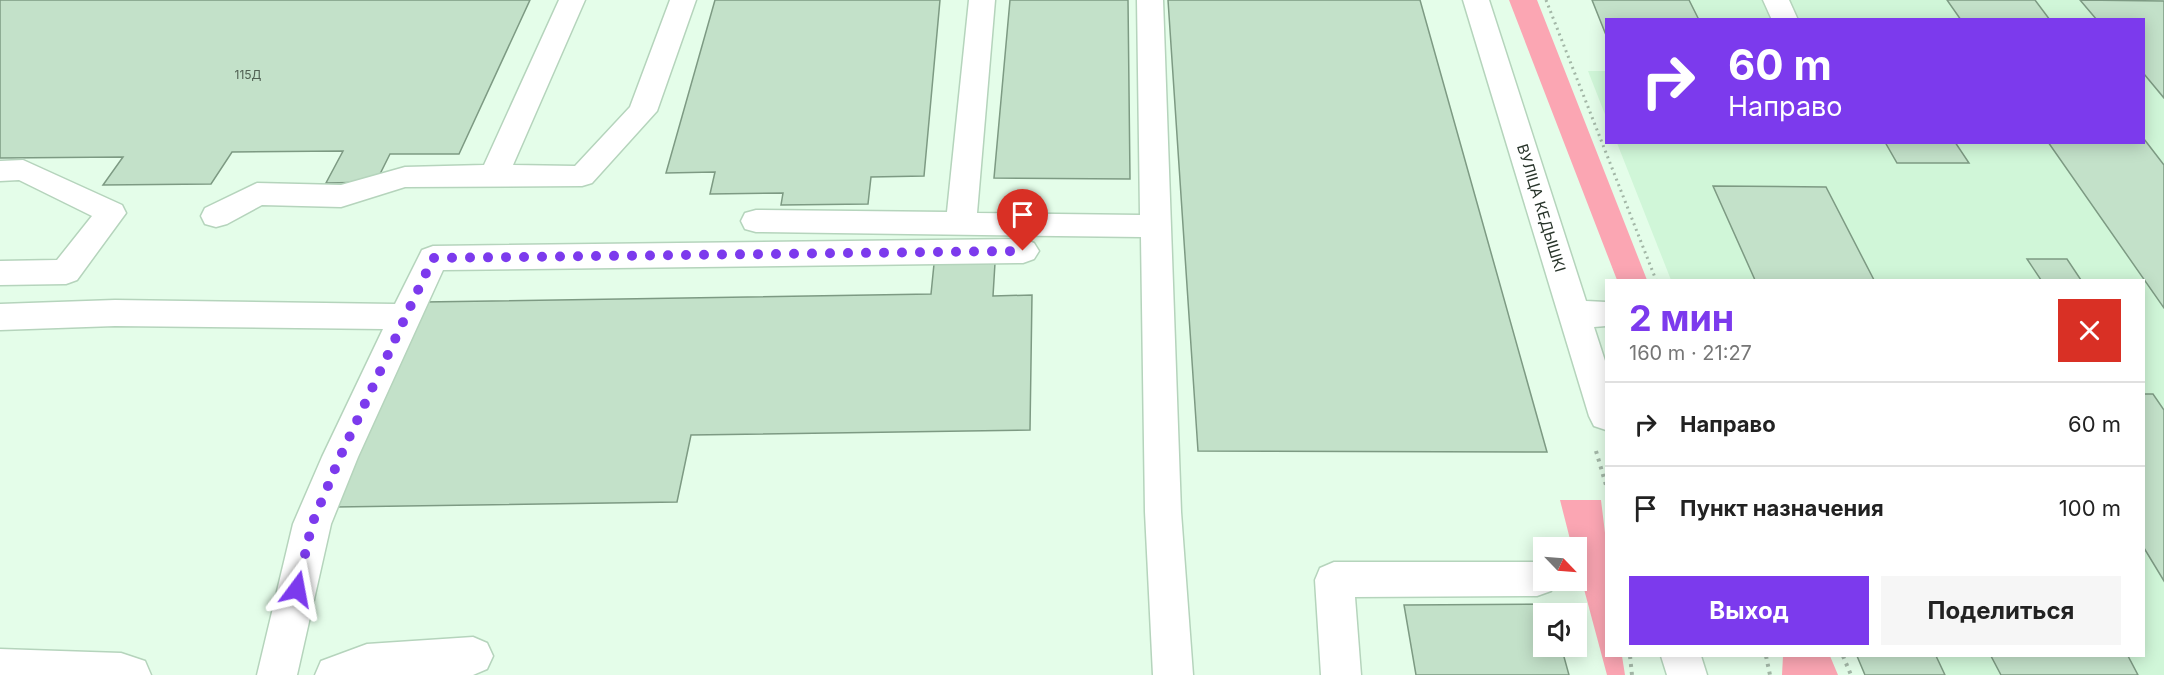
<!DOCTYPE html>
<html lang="ru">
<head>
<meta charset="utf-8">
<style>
	body { margin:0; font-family:Inter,sans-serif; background:#f6f6f6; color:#222; height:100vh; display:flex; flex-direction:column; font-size:22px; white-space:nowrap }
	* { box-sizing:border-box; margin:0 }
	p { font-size:20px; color:#767676 }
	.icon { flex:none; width:33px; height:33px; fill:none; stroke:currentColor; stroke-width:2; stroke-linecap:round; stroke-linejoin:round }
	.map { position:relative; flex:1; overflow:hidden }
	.drawer { position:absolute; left:1605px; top:279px; width:540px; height:378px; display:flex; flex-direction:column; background:#fff; border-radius:0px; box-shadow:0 3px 15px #0003 }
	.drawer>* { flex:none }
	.banner { position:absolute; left:1605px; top:18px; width:540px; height:126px; border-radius:0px; box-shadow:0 3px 15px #0003; background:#7c3aed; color:#fff; overflow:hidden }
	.needle { width:39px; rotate:115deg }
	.controls { position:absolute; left:1533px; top:537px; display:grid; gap:12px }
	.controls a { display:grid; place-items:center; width:54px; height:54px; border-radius:0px; background:#fff; box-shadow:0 3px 15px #0003; font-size:30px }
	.pin { position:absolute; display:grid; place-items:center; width:51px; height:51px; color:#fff; margin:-62px -26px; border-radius:50% 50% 50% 0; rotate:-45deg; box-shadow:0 0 6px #0007 }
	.pin .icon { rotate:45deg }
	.me { position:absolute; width:66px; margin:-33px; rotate:13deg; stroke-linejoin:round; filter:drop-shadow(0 0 4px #0008) }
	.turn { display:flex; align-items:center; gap:21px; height:126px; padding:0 24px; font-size:27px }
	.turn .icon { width:78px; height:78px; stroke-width:2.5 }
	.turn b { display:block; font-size:42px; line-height:51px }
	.round { display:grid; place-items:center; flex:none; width:63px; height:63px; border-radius:0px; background:#f6f6f6 }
	.head { display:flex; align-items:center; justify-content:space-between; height:102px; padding:0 24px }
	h1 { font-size:36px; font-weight:700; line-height:45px; color:#7c3aed }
	.action { display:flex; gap:12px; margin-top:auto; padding:12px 24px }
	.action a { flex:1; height:69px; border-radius:0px; background:#7c3aed; color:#fff; font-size:24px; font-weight:700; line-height:69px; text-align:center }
	.action a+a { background:#f6f6f6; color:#222 }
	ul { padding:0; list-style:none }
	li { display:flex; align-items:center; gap:18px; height:84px; padding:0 24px; border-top:2px solid #e0e0e0 }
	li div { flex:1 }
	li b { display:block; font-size:22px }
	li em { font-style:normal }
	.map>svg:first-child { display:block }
	.built { fill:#d0f6d8 }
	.green { fill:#fba6b3 }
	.building { fill:#c3e1c9; stroke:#7d9a83; stroke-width:1.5 }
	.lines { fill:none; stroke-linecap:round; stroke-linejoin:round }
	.minor-casing { stroke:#b5d4bc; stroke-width:3 }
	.path-far1 { stroke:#a3b7a7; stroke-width:3; stroke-dasharray:2 4; stroke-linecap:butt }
	.path { stroke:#a3b7a7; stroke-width:4; stroke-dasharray:3 5; stroke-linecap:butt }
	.minor { fill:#fff; fill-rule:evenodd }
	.route { stroke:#7c3aed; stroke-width:10; stroke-dasharray:0 18 }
	.labels { text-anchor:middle; stroke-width:4.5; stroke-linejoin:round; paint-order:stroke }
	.number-label { font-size:12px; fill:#506052 }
	.street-label { font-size:15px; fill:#29352b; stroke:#fff }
</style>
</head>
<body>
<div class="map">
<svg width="2164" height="675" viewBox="0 0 2164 675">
	<rect width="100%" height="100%" fill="#e4fde9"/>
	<path class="built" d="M 1592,0 L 2164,0 L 2164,675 L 1865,675 L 1857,656 L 2144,656 L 2144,280 L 1671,280 L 1617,143 L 2144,142 L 2144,20 L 1606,20 L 1606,35 Z
		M 1588,71 L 1606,71 L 1606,117 Z"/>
	<path class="green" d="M 1509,0 L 1537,0 L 1647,280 L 1617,280 Z
		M 1560,500 L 1601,500 L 1606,541 L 1606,656 L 1622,656 L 1625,675 L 1607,675 L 1577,563 L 1576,548 L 1572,547 Z
		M 1783,656 L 1830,656 L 1838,675 L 1782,675 Z"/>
	<path class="building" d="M 0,0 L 530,0 L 459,154 L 390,154 L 376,182 L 326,183 L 343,151 L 232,152 L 211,184 L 103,185 L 123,157 L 0,158 Z
		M 715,0 L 940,0 L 924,176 L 871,177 L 868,204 L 781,205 L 783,193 L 710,194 L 715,172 L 666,173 Z
		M 1010,0 L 1128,0 L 1130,179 L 994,178 Z
		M 1168,0 L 1420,0 L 1547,452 L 1198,451 Z
		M 1592,0 L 1689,0 L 1699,20 L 1606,20 L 1606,35 Z
		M 1947,0 L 2035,0 L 2050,20 L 1961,20 Z
		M 2080,0 L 2164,1 L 2164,98 L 2144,74 L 2144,20 L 2097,20 Z
		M 2144,139 L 2164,165 L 2164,308 L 2048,142 L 2144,142 Z
		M 1885,142 L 1955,142 L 1969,163 L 1897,163 Z
		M 1713,186 L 1826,187 L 1874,280 L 1755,280 Z
		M 2027,259 L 2067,259 L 2081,280 L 2041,280 Z
		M 995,263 L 993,296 L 1032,295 L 1030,430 L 691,435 L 677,502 L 336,507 L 423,302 L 931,294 L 934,264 Z
		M 2144,394 L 2153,394 L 2164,410 L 2164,581 L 2144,548 Z
		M 1550,604 L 1552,614 L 1544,614 L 1544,646 L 1561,646 L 1569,675 L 1416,675 L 1404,605 Z
		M 1857,656 L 1936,656 L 1945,675 L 1865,675 Z
		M 1991,656 L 2128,656 L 2138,675 L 2001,675 Z"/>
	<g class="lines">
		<defs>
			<path id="minor" d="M 559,0 L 585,0 L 513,165 L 575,166 L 630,107 L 670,0 L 696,0 L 657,111 L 592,183 L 582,186 L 405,187 L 341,207 L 262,205 L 227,224 L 216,227 L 205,224 L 201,216 L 205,208 L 257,183 L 341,185 L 405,167 L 484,165 Z
				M 969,0 L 995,0 L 977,213 L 1140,215 L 1137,0 L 1163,0 L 1181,512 L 1193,675 L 1153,675 L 1145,512 L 1141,237 L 756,232 L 745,229 L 741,221 L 745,213 L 756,210 L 947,212 Z
				M 1463,0 L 1489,0 L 1586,301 L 1606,302 L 1606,326 L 1594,327 L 1606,364 L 1606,430 L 1594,426 L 1589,416 Z
				M 1763,0 L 1789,0 L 1798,20 L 1772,20 Z
				M 23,160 L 122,205 L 126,213 L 77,280 L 66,284 L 0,285 L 0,261 L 57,260 L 92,216 L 19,180 L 0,181 L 0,161 Z
				M 1023,239 L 1034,243 L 1039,251 L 1034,259 L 1023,263 L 443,270 L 358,457 L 331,524 L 297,675 L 257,675 L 293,524 L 322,457 L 383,329 L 115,326 L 0,330 L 0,304 L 115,300 L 395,304 L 422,250 L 433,246 Z
				M 1334,562 L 1537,562 L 1544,564 L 1544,580 L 1555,580 L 1551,591 L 1537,596 L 1355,597 L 1361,675 L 1321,675 L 1315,580 L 1320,568 Z
				M 473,637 L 487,643 L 493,656 L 487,669 L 473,675 L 315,675 L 321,661 L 367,644 Z
				M 0,649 L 121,653 L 145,661 L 151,675 L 0,675 Z
				M 1661,656 L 1701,656 L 1707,675 L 1667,675 Z"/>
		</defs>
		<use href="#minor" class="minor-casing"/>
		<path class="path-far1" d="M 1546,0 L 1656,280"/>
		<path class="path" d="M 1596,451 L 1606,485
			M 1630,656 L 1632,675
			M 1766,656 L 1770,675
			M 1843,656 L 1851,675"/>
		<use href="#minor" class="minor"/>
	</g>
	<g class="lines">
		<path class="route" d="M 297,589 L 312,524 L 340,457 L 433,258 L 1023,251"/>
	</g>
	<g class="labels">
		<g class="number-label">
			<text x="248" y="79">115Д</text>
		</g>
		<g class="street-label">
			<text transform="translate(1541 208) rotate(73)" y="5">ВУЛІЦА КЕДЫШКІ</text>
		</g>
	</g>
</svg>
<div class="controls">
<a><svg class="needle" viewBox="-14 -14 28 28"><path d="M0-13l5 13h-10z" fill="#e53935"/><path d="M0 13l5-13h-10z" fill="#767676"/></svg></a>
<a><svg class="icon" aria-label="sound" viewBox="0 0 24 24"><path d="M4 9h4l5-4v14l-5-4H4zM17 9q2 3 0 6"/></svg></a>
</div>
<div class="pin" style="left:1023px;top:251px;background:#d93025"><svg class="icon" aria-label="arrive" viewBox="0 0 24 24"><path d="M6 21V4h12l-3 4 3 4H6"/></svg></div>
<svg class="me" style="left:297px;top:589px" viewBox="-20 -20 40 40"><path d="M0-17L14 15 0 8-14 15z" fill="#7c3aed" stroke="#fff" stroke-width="4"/></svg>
<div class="banner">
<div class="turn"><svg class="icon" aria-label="right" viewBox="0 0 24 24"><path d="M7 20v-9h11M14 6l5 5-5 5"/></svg><div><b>60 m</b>Направо</div></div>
</div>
<section class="drawer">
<div class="head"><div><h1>2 мин</h1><p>160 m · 21:27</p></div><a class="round" style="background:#d93025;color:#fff"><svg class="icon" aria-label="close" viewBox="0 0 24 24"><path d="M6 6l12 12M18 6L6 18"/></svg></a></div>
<ul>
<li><svg class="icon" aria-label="right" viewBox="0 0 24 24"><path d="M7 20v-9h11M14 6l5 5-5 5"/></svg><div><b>Направо</b></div><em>60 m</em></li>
<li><svg class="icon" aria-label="arrive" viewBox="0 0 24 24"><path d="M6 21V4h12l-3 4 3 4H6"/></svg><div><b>Пункт назначения</b></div><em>100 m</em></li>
</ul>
<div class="action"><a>Выход</a><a>Поделиться</a></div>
</section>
</div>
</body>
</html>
